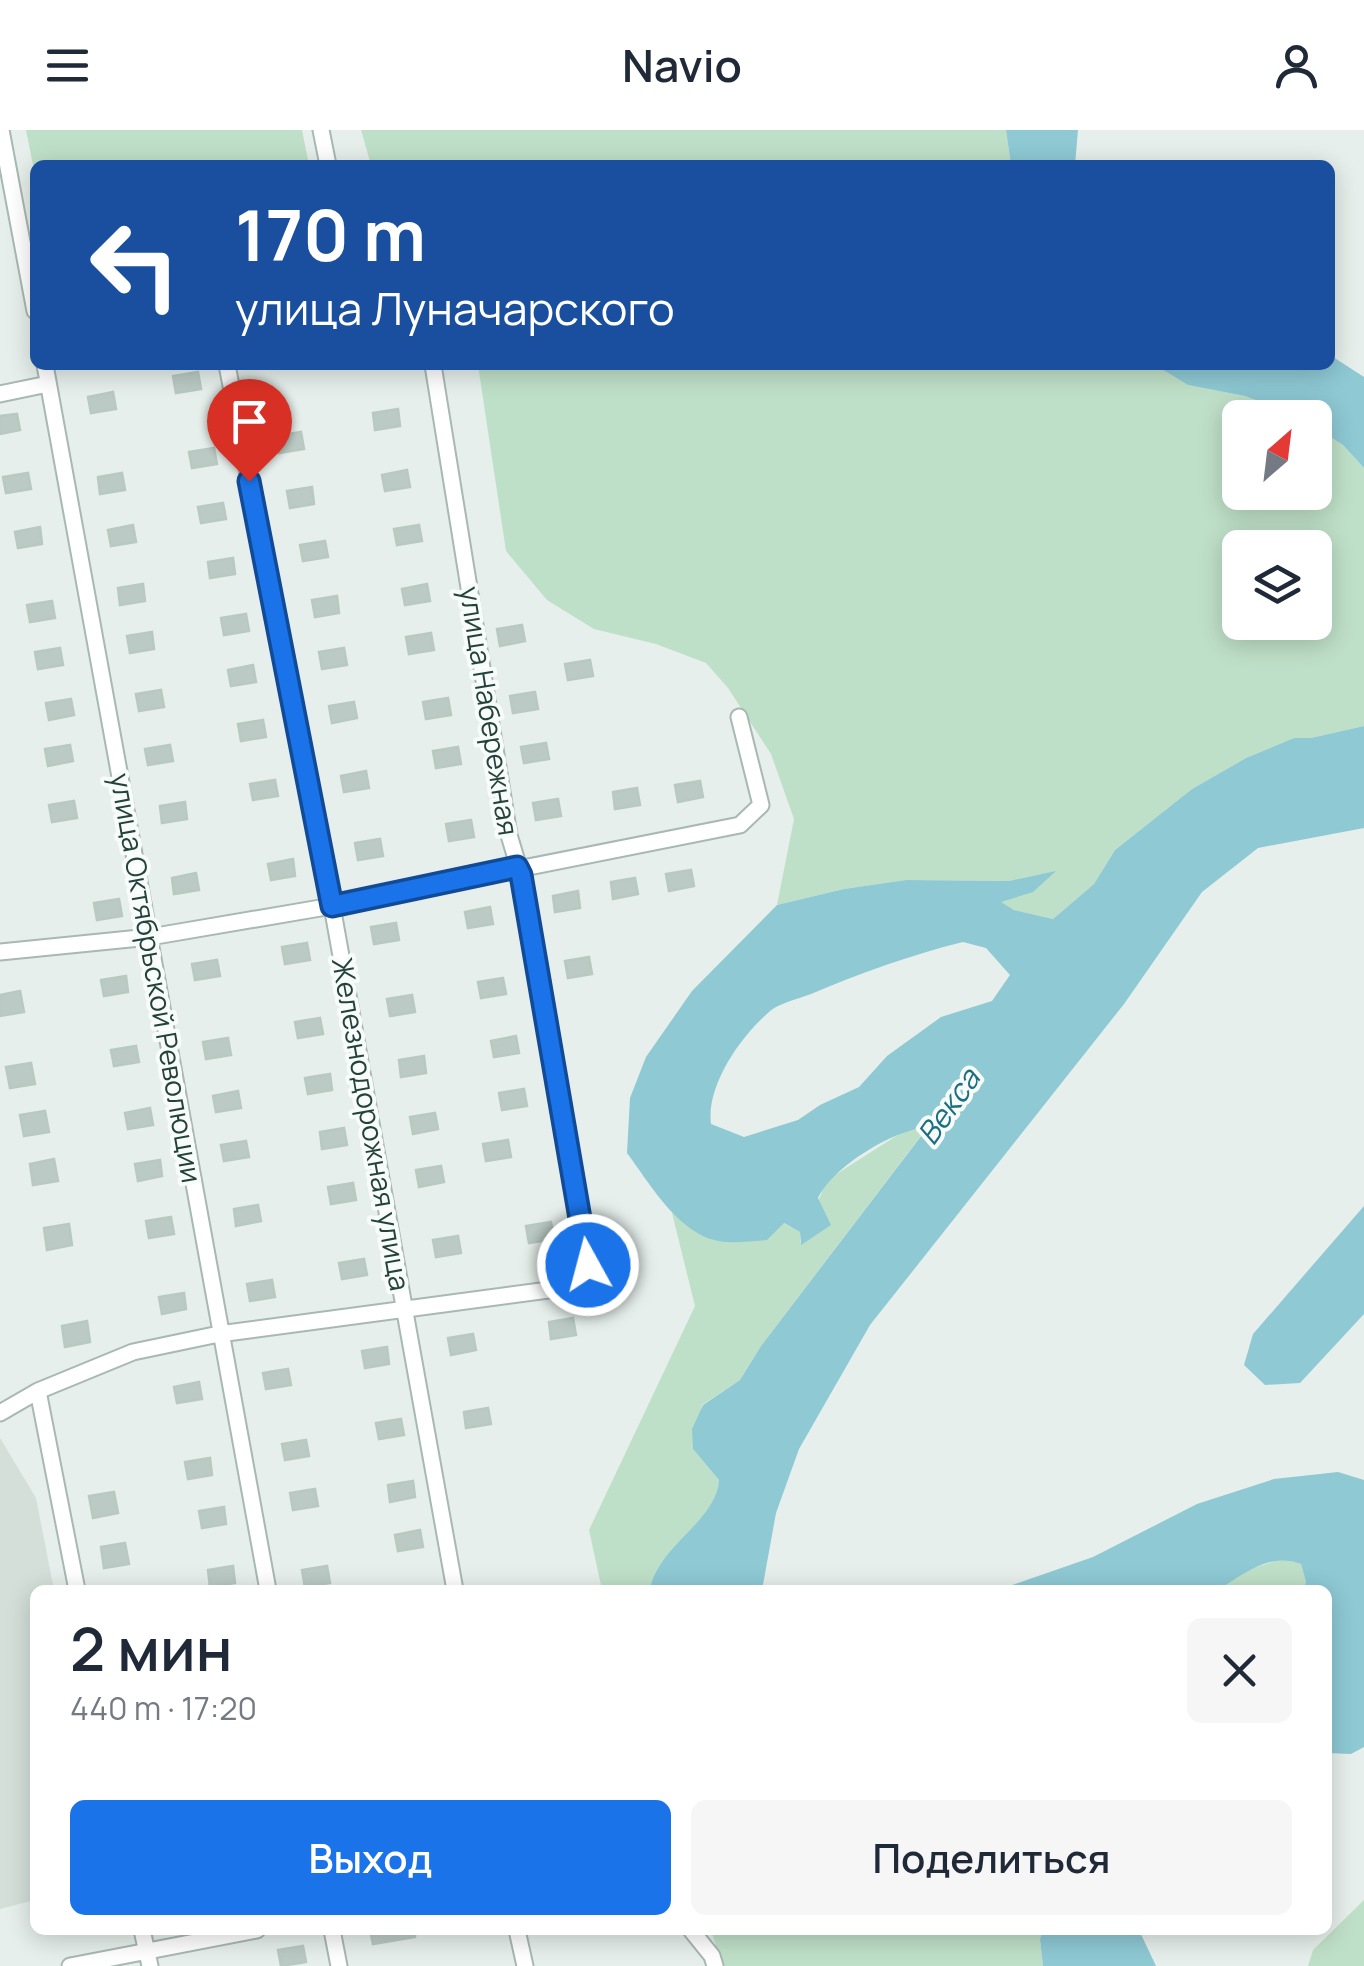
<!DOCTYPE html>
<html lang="ru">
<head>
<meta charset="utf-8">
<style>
	body { margin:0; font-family:Manrope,sans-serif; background:#f6f6f7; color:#1f2937; height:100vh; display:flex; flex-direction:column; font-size:38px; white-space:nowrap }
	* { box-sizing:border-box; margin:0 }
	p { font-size:32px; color:#747a83 }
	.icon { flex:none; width:55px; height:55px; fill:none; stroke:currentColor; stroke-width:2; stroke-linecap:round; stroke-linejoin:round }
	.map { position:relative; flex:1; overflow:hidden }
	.details { position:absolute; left:30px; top:1455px; width:1302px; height:350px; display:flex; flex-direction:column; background:#fff; border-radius:15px; box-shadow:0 5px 25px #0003 }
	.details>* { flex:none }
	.guide { position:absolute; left:30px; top:30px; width:1305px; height:210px; border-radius:15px; box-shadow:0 5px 25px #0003; background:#1a4fa0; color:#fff; overflow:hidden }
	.needle { width:65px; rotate:28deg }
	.buttons { position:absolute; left:1222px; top:270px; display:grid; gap:20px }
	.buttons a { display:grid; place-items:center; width:110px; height:110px; border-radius:15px; background:#fff; box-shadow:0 5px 25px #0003; font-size:50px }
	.pin { position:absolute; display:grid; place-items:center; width:85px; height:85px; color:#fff; margin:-102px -42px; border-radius:50% 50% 50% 0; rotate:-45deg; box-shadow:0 0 10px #0007 }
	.pin .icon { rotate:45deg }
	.me { position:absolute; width:110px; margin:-55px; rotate:353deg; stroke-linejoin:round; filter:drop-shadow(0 0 8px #0008) }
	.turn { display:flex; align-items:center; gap:35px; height:210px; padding:0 40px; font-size:45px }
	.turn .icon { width:130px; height:130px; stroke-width:2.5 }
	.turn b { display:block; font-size:70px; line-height:85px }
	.round { display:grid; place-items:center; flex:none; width:105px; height:105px; border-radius:15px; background:#f6f6f7 }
	.overview { display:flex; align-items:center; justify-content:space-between; height:170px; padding:0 40px }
	h1 { font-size:60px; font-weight:600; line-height:75px }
	.cta { display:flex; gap:20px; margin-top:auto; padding:20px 40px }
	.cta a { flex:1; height:115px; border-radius:15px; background:#1a73e8; color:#fff; font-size:40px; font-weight:600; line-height:115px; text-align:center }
	.cta a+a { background:#f6f6f7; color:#1f2937 }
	header { display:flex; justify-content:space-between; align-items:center; height:130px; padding:0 40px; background:#fff; font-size:45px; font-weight:600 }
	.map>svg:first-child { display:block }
	.built { fill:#d4dfda }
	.green { fill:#bfe0c8; fill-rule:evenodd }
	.water { fill:#8ec9d4; fill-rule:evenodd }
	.building { fill:#bbcac4; stroke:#b8c9c2; stroke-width:2.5 }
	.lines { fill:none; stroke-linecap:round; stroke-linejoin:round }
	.minor-casing { stroke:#a8b8b2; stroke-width:19 }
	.minor { stroke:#fff; stroke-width:15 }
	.route-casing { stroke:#114b97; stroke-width:25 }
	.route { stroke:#1a73e8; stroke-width:18 }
	.labels { text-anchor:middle; stroke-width:8; stroke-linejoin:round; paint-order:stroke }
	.street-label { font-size:28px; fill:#24423a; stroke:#f7fbf9 }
	.water-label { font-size:30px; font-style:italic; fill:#1c6f80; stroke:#f7fbf9 }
</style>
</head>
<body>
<header><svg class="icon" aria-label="menu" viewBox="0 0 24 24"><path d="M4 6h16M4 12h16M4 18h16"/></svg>Navio<svg class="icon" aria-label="person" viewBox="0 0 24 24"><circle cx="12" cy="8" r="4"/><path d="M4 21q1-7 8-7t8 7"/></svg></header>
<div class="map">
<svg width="1364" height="1836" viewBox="0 0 1364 1836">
	<rect width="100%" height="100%" fill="#e6efeb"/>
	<path class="built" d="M 0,1308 L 36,1368 L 54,1460 L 35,1460 L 35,1770 L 0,1779 Z"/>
	<path class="green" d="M 26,0 L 302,0 L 309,35 L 35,35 L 35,45 Z
		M 361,0 L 1006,0 L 1011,35 L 371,35 Z
		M 478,235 L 1155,235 L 1188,255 L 1245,266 L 1295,283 L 1302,287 L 1240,288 L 1240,362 L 1315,362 L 1315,297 L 1343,315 L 1364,338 L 1364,596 L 1311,608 L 1294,608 L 1246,628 L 1192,659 L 1115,720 L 1094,754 L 1053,789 L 1014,780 L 1000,772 L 1053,742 L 1009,751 L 906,750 L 844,759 L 777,775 L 794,689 L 771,624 L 728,558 L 706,533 L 656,514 L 594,499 L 547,470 L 506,421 ZM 1240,418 L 1315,418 L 1315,492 L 1240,492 Z
		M 929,995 L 761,1216 L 740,1250 L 702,1275 L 693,1319 L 719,1350 C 717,1393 656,1416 650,1460 L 602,1460 L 589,1400 L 695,1176 L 672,1083 L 703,1105 L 783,1093 L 800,1102 L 800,1114 L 827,1050 L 904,1001 Z
		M 1286,1428 L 1301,1434 L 1306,1452 L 1303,1460 L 1219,1460 L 1249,1439 Z
		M 1364,1770 L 1364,1836 L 1308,1836 L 1313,1820 Z
		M 711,1800 L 1043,1800 L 1040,1809 L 1043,1836 L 722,1836 Z"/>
	<path class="water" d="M 1006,0 L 1078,0 L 1075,35 L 1011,35 Z
		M 1330,225 L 1364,247 L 1364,338 L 1343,315 L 1315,297 L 1315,288 L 1302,287 L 1245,266 L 1188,255 L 1155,235 L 1330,235 Z
		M 1364,596 L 1364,698 L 1258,718 L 1202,762 L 1124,874 L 870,1195 L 799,1319 L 776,1383 L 762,1460 L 650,1460 C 656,1417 717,1391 719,1350 L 693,1319 L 692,1299 L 703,1275 L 740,1250 L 761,1216 L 928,997 C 893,1000 834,1036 818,1068 L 831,1095 L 801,1115 L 800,1102 L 784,1093 L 767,1110 C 754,1111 740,1113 726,1112 C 681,1109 651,1055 627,1023 L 630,968 L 646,927 L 692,861 L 777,775 L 844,759 L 906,750 L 1009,751 L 1056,741 L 1033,762 L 1001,772 L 1014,780 L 1053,789 L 1094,754 L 1115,720 L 1192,659 L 1246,628 L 1294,608 L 1311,608 ZM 963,812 L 986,818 L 1010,845 L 992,871 L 941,887 L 887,926 L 859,957 L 820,975 L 798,990 L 744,1007 L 711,994 C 706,956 740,907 769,882 C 779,873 798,869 811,864 C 861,843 910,825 963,812 Z
		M 1364,1076 L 1364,1184 L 1300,1253 L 1265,1255 L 1244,1235 L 1253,1204 Z
		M 1338,1342 L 1364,1350 L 1364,1617 L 1351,1624 L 1328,1623 L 1328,1460 L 1303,1460 L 1306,1452 L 1301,1434 C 1271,1422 1244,1443 1219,1460 L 998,1460 L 1093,1427 L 1197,1374 L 1274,1349 Z
		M 1043,1800 L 1139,1800 L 1156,1836 L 1043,1836 L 1040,1809 Z"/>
	<path class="building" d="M 198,242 L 201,259 L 176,263 L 173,246 Z
		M 113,262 L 116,279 L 91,283 L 88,267 Z
		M 398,279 L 400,296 L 375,300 L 373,283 Z
		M 17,284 L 20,300 L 0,304 L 0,286 Z
		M 301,302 L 304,319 L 279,323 L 276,306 Z
		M 214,318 L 217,334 L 192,338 L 189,322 Z
		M 407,340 L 410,357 L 385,361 L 382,345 Z
		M 28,343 L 31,359 L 6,363 L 3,347 Z
		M 122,343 L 125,360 L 100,364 L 98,347 Z
		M 312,357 L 314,374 L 290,378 L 287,361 Z
		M 223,373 L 226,389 L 201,393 L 198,377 Z
		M 133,395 L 136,412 L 111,416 L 108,400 Z
		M 419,395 L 422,411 L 397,415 L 394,399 Z
		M 40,397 L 42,414 L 18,418 L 15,402 Z
		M 325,411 L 328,427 L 303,431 L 300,415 Z
		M 233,428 L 235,444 L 210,448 L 208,432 Z
		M 143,454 L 145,471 L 120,475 L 118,458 Z
		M 427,454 L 430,471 L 405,475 L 402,459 Z
		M 337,466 L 339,483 L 315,487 L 312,470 Z
		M 52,471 L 55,488 L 30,492 L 27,475 Z
		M 246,484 L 249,501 L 224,505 L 221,488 Z
		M 522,495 L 525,511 L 500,516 L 497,499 Z
		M 152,502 L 154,519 L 130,523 L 127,506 Z
		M 431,503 L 434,520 L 409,524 L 406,507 Z
		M 60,518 L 63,535 L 38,539 L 35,522 Z
		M 344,518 L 347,535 L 322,539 L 319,522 Z
		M 590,530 L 593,546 L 568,550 L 565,534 Z
		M 253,535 L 256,552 L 231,556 L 228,540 Z
		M 161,560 L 164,577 L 139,581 L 136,564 Z
		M 535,562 L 538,579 L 513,583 L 510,566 Z
		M 448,568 L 451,585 L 426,589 L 423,572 Z
		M 71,569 L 74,585 L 49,590 L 46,573 Z
		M 354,572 L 357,588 L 332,593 L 329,576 Z
		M 263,590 L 266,607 L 241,611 L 238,594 Z
		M 546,613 L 549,629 L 524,633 L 521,617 Z
		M 70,615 L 73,631 L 48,636 L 45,619 Z
		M 170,615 L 173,631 L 148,635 L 145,619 Z
		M 458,617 L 461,634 L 436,638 L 433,621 Z
		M 366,641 L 369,658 L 344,662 L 341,646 Z
		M 275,650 L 278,666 L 253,670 L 250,654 Z
		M 700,651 L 703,667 L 678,672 L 675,655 Z
		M 637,658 L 640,675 L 615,679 L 613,662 Z
		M 558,669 L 561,686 L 536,690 L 533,673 Z
		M 74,671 L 77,688 L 52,692 L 49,675 Z
		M 185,672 L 187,689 L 162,693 L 160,676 Z
		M 471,690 L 474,707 L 449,711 L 446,694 Z
		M 380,709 L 383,726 L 358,730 L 355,713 Z
		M 293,729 L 295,746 L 271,750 L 268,734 Z
		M 691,740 L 694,756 L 669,761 L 666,744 Z
		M 196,743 L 199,760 L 174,764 L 172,748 Z
		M 635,748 L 638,764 L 613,769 L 611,752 Z
		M 578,761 L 580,778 L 555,782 L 553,766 Z
		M 119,769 L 122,786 L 97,790 L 94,773 Z
		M 490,777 L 493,794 L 468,798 L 465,782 Z
		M 396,793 L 399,810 L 374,814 L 371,797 Z
		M 307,813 L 310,830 L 285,834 L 282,817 Z
		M 589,827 L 592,844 L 568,848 L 565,831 Z
		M 217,830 L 220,846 L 195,850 L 192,834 Z
		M 126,846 L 128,862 L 104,866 L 101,850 Z
		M 503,848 L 506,864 L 481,868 L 478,852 Z
		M 20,861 L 24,882 L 0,886 L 0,865 Z
		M 412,865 L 415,882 L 390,886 L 387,869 Z
		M 320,888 L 323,904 L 298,908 L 295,892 Z
		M 516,906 L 519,923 L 494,927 L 491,911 Z
		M 228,908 L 231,925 L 206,929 L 203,912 Z
		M 136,916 L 139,932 L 114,936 L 111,920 Z
		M 424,926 L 426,943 L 401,947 L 399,930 Z
		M 31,933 L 35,954 L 10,958 L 6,937 Z
		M 330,944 L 332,960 L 308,964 L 305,948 Z
		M 524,959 L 527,976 L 502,980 L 499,963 Z
		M 238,961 L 241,978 L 216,982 L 213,966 Z
		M 150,978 L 153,995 L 128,999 L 125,983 Z
		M 45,981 L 49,1002 L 24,1006 L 20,985 Z
		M 435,983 L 438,999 L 413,1004 L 410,987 Z
		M 344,998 L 347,1015 L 322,1019 L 320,1002 Z
		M 508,1010 L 511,1027 L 486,1031 L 483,1014 Z
		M 246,1011 L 249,1027 L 224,1031 L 221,1015 Z
		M 54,1029 L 58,1051 L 33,1055 L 30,1034 Z
		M 160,1030 L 162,1046 L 138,1051 L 135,1034 Z
		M 441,1036 L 444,1052 L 419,1057 L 416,1040 Z
		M 353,1053 L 356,1070 L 331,1074 L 328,1057 Z
		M 258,1075 L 261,1091 L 236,1096 L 234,1079 Z
		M 171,1087 L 174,1104 L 149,1108 L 146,1091 Z
		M 551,1092 L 554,1109 L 529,1113 L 526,1096 Z
		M 69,1094 L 72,1115 L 47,1120 L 44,1098 Z
		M 458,1106 L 461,1123 L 436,1127 L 433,1110 Z
		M 364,1129 L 367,1145 L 342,1149 L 339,1133 Z
		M 272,1150 L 275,1167 L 250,1171 L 247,1154 Z
		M 184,1163 L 186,1179 L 162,1184 L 159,1167 Z
		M 573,1188 L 576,1205 L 551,1209 L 549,1192 Z
		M 87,1191 L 90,1212 L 65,1217 L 62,1196 Z
		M 473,1204 L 476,1220 L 451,1225 L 448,1208 Z
		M 387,1217 L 389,1234 L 365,1238 L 362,1221 Z
		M 288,1239 L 291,1255 L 266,1259 L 263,1243 Z
		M 199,1252 L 202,1269 L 177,1273 L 174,1257 Z
		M 488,1278 L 491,1294 L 466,1298 L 464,1282 Z
		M 401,1289 L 404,1305 L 379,1309 L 376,1293 Z
		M 306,1310 L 309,1326 L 285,1330 L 282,1314 Z
		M 210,1328 L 212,1345 L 188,1349 L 185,1332 Z
		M 413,1351 L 415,1367 L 390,1372 L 388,1355 Z
		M 315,1359 L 318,1376 L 293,1380 L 290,1363 Z
		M 114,1362 L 118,1383 L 93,1388 L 89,1366 Z
		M 224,1377 L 226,1394 L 202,1398 L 199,1381 Z
		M 420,1400 L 423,1417 L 398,1421 L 395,1405 Z
		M 125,1413 L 129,1434 L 104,1438 L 101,1417 Z
		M 233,1436 L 235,1453 L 210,1457 L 208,1440 Z
		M 327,1436 L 330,1453 L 305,1457 L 302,1440 Z
		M 370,1800 L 415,1800 L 415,1807 L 373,1814 Z
		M 303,1816 L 306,1832 L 281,1836 L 278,1820 Z"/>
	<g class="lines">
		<defs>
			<path id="minor" d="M 1,0 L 35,181
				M 321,0 L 328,35
				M 45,235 L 268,1460
				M 227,235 L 332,776 L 455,1460
				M 0,264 L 48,254
				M 0,822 L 150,807 L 332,776 L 740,695 L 761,675 L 739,587
				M 38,1261 L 77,1460
				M 0,1283 L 38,1261 L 133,1222 L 219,1204 L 571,1157 L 588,1135 L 521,745 L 509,705 L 433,235
				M 142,1800 L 150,1836
				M 332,1800 L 339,1836
				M 517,1800 L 525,1836
				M 691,1800 L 712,1826 L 715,1836
				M 70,1836 L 257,1800"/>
		</defs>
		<use href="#minor" class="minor-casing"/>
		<use href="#minor" class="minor"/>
	</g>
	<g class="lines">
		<defs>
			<path id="route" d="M 249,351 L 332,776 L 517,737 L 521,745 L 588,1135"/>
		</defs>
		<use href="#route" class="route-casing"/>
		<use href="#route" class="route"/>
	</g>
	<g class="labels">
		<g class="street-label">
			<text transform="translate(489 581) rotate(81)" y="10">улица Набережная</text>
			<text transform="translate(156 848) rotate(80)" y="10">улица Октябрьской Революции</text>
			<text transform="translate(371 994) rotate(80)" y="10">Железнодорожная улица</text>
		</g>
		<g class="water-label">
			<text transform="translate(949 977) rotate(-55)" y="10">Векса</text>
		</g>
	</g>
</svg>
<div class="buttons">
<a><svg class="needle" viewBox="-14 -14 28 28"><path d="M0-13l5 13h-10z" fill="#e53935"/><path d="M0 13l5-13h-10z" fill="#747a83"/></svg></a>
<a><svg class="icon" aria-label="layers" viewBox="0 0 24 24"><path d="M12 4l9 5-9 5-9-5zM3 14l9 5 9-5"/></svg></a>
</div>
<div class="pin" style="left:249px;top:351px;background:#d93025"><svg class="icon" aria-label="arrive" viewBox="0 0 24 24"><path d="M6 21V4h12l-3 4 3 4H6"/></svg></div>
<svg class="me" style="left:588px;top:1135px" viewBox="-20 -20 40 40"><circle r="17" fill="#1a73e8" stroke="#fff" stroke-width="3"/><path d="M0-11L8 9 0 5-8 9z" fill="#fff"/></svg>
<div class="guide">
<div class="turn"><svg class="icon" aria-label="left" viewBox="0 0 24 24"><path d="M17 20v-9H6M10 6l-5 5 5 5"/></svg><div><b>170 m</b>улица Луначарского</div></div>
</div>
<section class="details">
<div class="overview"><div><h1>2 мин</h1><p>440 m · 17:20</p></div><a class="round"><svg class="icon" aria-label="close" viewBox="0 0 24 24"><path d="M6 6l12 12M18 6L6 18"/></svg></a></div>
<div class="cta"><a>Выход</a><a>Поделиться</a></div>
</section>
</div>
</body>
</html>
